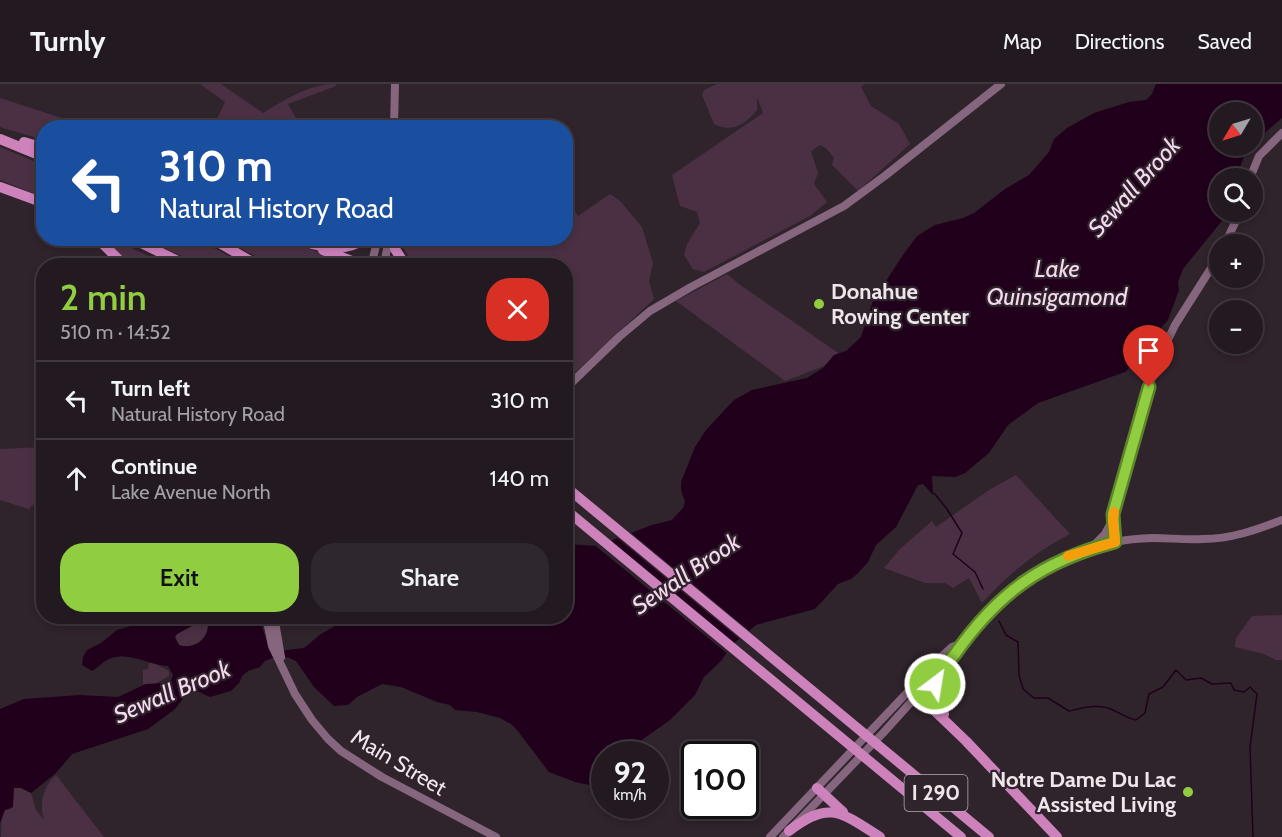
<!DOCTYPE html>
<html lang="en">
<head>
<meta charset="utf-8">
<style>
	body { margin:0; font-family:Cabin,sans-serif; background:#2f272e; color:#f1f3f6; height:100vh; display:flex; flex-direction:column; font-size:22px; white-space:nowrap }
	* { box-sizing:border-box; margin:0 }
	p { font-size:20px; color:#a3a1a5 }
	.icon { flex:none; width:33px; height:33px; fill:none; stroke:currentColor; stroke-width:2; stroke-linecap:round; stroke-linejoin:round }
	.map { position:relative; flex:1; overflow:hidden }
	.side { position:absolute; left:36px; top:174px; width:537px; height:366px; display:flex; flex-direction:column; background:#231a21; border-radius:24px; box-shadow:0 3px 9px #0003,0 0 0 2px #40383f }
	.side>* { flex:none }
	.banner { position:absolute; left:36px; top:36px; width:537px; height:126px; border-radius:24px; box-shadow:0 3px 9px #0003,0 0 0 2px #40383f; background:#1a4fa0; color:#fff; overflow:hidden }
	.needle { width:39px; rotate:232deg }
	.buttons { position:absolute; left:1209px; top:18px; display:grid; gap:12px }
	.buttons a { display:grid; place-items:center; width:54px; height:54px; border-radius:50%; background:#231a21; box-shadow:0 3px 9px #0003,0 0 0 2px #40383f; font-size:30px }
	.speed { position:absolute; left:591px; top:657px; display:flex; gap:12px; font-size:30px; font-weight:700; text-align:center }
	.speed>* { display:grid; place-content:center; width:78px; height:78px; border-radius:50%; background:#231a21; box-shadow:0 3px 9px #0003,0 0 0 2px #40383f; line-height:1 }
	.speed small { font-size:15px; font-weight:400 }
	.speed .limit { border:3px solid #111; border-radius:9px; background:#fff; color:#111 }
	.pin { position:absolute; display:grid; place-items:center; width:51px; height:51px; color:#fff; margin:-62px -26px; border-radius:50% 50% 50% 0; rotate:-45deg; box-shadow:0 0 6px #0007 }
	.pin .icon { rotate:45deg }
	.me { position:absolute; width:66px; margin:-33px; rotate:31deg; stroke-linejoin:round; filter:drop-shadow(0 0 4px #0008) }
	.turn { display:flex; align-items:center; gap:21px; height:126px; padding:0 24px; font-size:27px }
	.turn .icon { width:78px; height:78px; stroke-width:2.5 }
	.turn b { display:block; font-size:42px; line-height:51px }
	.round { display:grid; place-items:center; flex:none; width:63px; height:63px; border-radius:24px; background:#2f272e }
	.head { display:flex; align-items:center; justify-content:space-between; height:102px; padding:0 24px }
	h1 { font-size:36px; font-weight:600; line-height:45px; color:#91cd40 }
	.button { display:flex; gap:12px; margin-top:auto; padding:12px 24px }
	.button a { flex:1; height:69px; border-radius:24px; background:#91cd40; color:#111; font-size:24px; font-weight:600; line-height:69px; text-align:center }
	.button a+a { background:#2f272e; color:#f1f3f6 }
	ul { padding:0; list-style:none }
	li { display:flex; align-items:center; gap:18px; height:78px; padding:0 24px; border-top:2px solid #40383f }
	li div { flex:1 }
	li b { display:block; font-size:22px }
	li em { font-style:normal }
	header { display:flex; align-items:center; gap:36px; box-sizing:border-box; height:84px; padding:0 30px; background:#231a21; border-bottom:2px solid #40383f }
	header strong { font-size:28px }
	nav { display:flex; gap:33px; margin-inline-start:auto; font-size:21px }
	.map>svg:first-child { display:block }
	.green { fill:#4b3044 }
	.water { fill:#20001b; fill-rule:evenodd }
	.pier { fill:#2f232c }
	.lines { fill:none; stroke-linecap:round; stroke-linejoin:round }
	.stream { stroke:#20001b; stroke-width:1.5 }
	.secondary { stroke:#86667e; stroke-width:8 }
	.motorway { stroke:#cd82bc; stroke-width:10 }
	.route-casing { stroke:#5e852a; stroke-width:15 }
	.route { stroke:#91cd40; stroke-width:10 }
	.slow { stroke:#f59e0b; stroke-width:10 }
	.poi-dot { fill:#91cd40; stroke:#2f232c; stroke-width:2 }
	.labels { text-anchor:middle; stroke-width:4.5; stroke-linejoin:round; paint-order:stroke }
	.shield { fill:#2f232c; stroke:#b5acb2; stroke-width:1.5 }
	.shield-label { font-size:21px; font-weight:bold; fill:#efe6ec }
	.poi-label { font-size:22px; font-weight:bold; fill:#efe6ec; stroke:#2f232c; text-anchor:start }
	.street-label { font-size:22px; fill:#efe6ec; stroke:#2f232c }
	.water-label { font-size:24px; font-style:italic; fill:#f7d9ef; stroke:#2f232c }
</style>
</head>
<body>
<header>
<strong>Turnly</strong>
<nav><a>Map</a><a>Directions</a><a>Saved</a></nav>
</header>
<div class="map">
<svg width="1282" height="753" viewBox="0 0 1282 753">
	<rect width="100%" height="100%" fill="#2f232c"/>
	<path class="green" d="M 200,0 L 221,0 L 263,29 C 284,16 310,0 335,0 L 336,2 L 288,20 L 301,43 L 256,43 L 242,38 L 216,44 L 217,35 L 225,18 Z
		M 717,0 L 864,0 L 861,3 L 871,22 L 899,40 L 910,60 L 858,107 L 832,81 L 834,74 L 826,64 L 820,61 L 811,67 L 818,89 L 814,100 L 827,118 L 810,132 L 704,188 L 693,185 L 684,171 L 687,160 L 700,139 L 697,128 L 680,122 L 672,91 L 763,29 L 757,13 L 757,26 C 745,41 731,49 714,40 L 702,11 L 704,6 Z
		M 0,14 L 90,43 L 44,44 L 43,56 L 0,43 Z
		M 0,63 L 43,81 L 43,113 L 0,96 Z
		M 610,110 L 620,117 L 642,143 L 653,179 L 649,197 L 654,215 L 566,297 L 566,182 L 415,181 L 403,164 L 400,155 L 566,154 L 566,113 L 578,132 Z
		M 101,155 L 111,155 L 169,181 L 127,181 Z
		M 144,155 L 198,155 L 245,181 L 201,181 Z
		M 224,155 L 282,155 L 354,181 L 271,181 Z
		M 727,190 L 739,200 L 841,271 L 824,282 L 785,297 L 676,217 Z
		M 43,363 L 43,410 L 29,425 L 0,416 L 0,365 Z
		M 1016,391 L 1070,450 C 1038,466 1006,492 982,519 L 969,494 L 953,504 L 945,499 L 925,499 L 884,484 L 900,465 L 932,437 L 936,443 L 989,406 Z
		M 1282,531 L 1282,576 L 1276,576 L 1264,570 L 1235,563 L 1236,554 L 1252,532 Z
		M 201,537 L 208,539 C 209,555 194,566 179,561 L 175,553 L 177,550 Z
		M 152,578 L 169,587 L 169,592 L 155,600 L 143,600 L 143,586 L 148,585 L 149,579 Z
		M 56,691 L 104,753 L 1,753 C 2,743 0,735 5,726 L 11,725 L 14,704 L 21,704 L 31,709 L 36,726 L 44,736 C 39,719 43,703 56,691 Z"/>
	<path class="water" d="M 1156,0 L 1282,0 L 1282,34 L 1253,59 L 1252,28 L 1220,28 L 1220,62 L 1251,62 L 1244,72 L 1236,94 L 1220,94 L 1220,128 L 1229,128 L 1183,185 L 1178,198 L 1179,206 L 1168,236 L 1142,264 L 1131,282 L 1125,288 L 1038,319 L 1008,341 L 989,369 L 965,389 L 955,393 L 932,392 L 933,411 L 923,400 L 918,401 L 896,443 L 876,461 L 868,478 L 858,489 L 851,495 L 838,500 L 815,525 L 756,541 L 732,561 L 721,577 L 704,593 L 695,611 L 670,636 L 626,667 L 625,670 L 604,670 L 604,700 L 595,702 L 575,698 L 549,688 L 517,646 L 511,640 L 500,634 L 477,628 L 455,626 L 450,621 L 437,618 L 401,603 L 382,600 L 357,613 L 348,621 L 334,622 L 314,603 L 296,577 L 287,573 L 272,574 L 265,577 L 260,583 L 248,587 L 242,592 L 239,599 L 231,607 L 210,613 L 197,607 L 189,607 L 175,625 L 148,645 L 72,670 L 56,689 L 31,709 L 21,704 L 14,704 L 13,723 L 5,726 L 0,739 L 0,625 L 24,615 L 79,611 L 118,613 L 146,600 L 163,599 L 171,596 L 173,591 L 168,582 C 149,581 131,568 112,574 C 104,576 99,583 92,587 L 82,581 L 83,573 L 87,566 L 101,559 L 117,546 L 131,542 L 150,533 L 234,533 L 261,539 L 270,568 L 304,564 L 321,550 L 342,538 L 347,533 L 566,532 L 566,460 L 597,462 L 652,441 L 672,436 L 683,424 L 685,418 L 681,406 L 681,398 L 695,363 L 706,346 L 734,316 L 752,306 L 807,294 L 823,284 L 834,271 L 846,267 L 861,253 L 873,217 L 903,171 L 917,152 L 935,141 L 963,134 L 974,129 L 1005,105 L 1029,91 L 1049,68 L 1054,55 L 1067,44 L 1094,29 L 1129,18 L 1146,16 L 1152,10 ZM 201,537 L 208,539 C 209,555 194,566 179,561 L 175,553 L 177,550 Z"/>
	<path class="pier" d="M 630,448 L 752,549 L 742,557 L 616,453 Z
		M 604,457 L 731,567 L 729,571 L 592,459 Z"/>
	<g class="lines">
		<path class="stream" d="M 934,409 L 947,425 L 962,449 L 953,470 L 975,488 L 983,505
			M 999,537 L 1006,551 L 1018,558 L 1019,591 L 1023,605 L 1034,614 L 1048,614 L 1069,627 C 1083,624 1099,619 1113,626 C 1121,630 1127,634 1136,636 L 1145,629 L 1149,610 L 1163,603 L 1176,586 L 1186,596 L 1201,594 L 1212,600 L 1231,599 L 1234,606 L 1244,608 L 1250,603 L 1257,610 L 1250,663 L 1253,753"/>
		<path class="secondary" d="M 394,44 L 395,0
			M 1250,94 L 1259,72 L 1282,49
			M 1225,160 L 1240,128
			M 384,181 L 389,154
			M 371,182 L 378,154
			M 566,304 L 619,253 L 650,227 L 691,203 L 844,122 L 886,91 L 1001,0
			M 1115,458 L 1113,430 L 1145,314 L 1156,281 L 1175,241 L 1220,170
			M 1093,462 L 1105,450 L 1112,437
			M 266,532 L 272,562 L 295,610 L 312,636 L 328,655 L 341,667 L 382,693 L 496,753
			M 274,532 L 281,573
			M 770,753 L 940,574 L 952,563 L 960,560
			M 783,753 L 884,648 L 956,568 C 965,549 984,531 1000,517 C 1042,478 1095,455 1153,454 C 1169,454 1186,456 1203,455 C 1231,455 1256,446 1282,436"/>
		<path class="motorway" d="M 0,55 L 44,73
			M 24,58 L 44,64
			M 0,103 L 44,119
			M 97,154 L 125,182
			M 131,154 L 188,182
			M 211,154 L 259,182
			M 293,154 C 316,162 344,171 365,154
			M 392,154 L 395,165 L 406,182
			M 323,166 L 365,182
			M 372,182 C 381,175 392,177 401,182
			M 566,403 L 989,753
			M 566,426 L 961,753
			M 938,589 L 935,610 L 944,630
			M 918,611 L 966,657 L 1057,753
			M 817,704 L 843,728
			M 789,747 C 829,716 841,728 880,753"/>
	</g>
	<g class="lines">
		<defs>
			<path id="route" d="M 935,600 C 938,586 947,581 955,570 C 998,509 1042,477 1115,458 L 1113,430 L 1149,303"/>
		</defs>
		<use href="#route" class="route-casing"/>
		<use href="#route" class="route"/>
		<path class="slow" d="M 1068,472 L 1115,458 L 1113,436 L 1114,428"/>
	</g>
	<g class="poi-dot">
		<circle cx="819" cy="220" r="6"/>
		<circle cx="1188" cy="708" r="6"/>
	</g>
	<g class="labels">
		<rect class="shield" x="904.5" y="691" width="63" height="36" rx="4.5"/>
		<g class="shield-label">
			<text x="936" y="716">I 290</text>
		</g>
		<g class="poi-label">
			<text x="831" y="215">Donahue<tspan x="831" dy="25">Rowing Center</tspan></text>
			<text x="1176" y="703" text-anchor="end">Notre Dame Du Lac<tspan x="1176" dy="25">Assisted Living</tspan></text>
		</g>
		<g class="street-label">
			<text transform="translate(399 678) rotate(31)" y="8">Main Street</text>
		</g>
		<g class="water-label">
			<text transform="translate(1134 103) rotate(-48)" y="8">Sewall Brook</text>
			<text x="1057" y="193">Lake<tspan x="1057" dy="28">Quinsigamond</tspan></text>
			<text transform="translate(686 490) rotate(-34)" y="8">Sewall Brook</text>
			<text transform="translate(172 608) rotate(-23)" y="8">Sewall Brook</text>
		</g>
	</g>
</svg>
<div class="buttons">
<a><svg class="needle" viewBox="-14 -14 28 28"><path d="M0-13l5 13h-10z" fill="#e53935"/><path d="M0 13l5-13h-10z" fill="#a3a1a5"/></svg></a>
<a><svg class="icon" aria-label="search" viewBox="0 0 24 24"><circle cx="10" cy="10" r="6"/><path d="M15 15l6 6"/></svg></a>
<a>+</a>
<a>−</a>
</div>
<div class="speed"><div>92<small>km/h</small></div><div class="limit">100</div></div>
<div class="pin" style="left:1149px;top:303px;background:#d93025"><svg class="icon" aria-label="arrive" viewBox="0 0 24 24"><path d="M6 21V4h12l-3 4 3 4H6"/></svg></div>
<svg class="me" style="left:935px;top:600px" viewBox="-20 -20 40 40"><circle r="17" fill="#91cd40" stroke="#fff" stroke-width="3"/><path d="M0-11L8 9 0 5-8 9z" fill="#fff"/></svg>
<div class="banner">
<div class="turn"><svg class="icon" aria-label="left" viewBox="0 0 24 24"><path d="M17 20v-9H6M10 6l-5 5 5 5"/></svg><div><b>310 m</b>Natural History Road</div></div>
</div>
<section class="side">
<div class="head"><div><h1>2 min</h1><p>510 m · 14:52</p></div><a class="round" style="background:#d93025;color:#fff"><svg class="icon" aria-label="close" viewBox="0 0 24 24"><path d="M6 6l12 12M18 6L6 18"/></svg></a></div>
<ul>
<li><svg class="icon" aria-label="left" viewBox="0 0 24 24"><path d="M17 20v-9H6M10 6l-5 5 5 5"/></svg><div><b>Turn left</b><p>Natural History Road</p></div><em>310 m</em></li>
<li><svg class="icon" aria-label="ahead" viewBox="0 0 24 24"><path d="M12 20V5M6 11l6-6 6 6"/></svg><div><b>Continue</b><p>Lake Avenue North</p></div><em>140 m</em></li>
</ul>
<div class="button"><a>Exit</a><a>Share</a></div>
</section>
</div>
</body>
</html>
